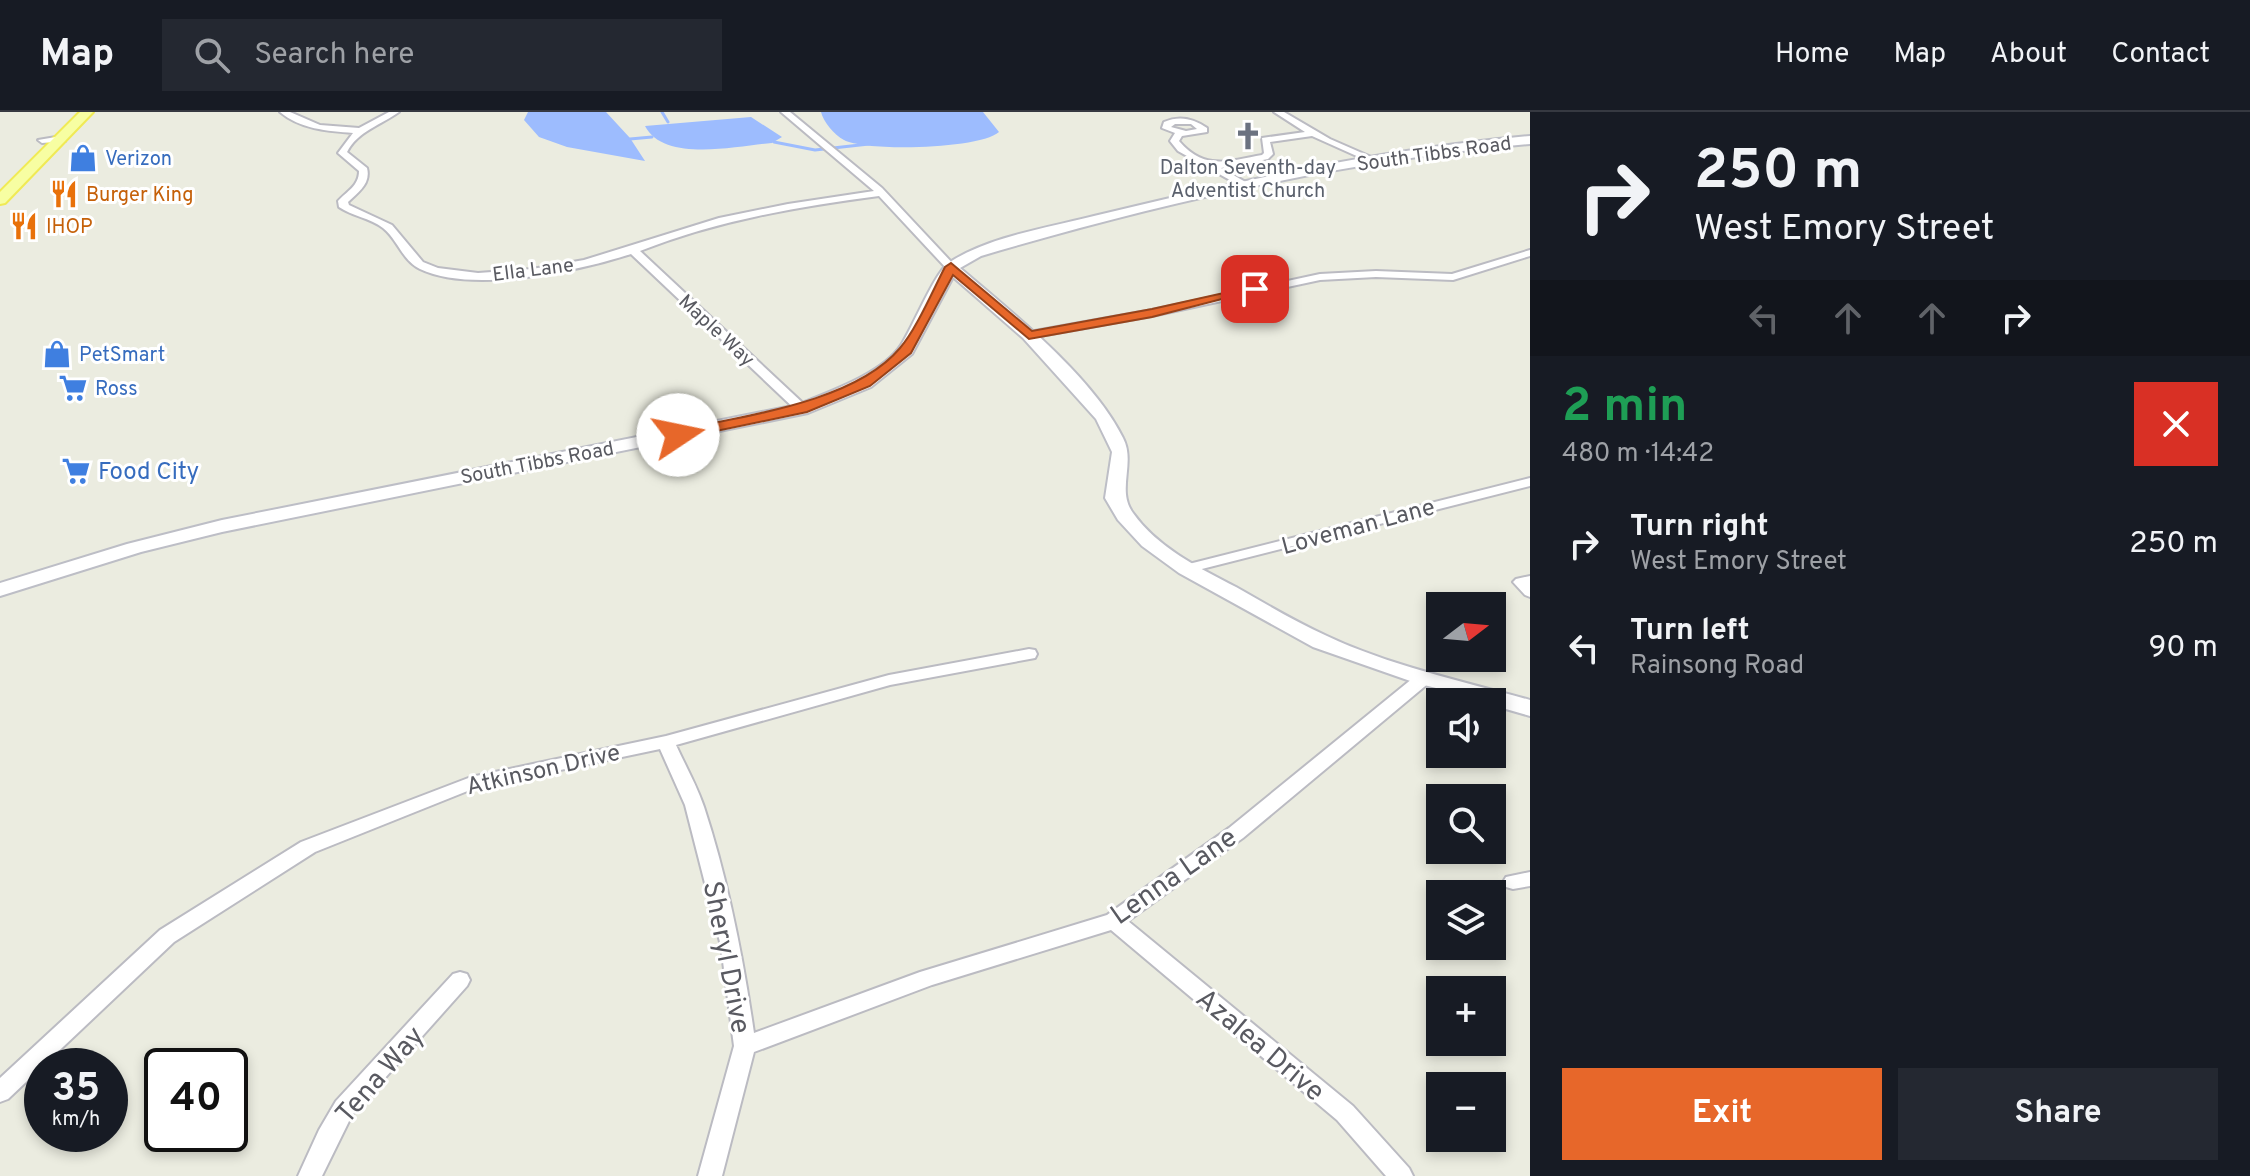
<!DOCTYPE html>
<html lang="en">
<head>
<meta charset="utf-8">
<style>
	body { margin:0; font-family:Overpass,sans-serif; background:#242831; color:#f1f3f6; height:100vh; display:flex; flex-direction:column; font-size:30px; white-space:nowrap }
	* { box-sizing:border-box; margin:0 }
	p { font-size:26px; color:#9ea1a6 }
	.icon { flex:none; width:44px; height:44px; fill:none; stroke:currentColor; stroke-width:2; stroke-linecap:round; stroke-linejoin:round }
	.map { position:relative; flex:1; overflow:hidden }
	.drawer { display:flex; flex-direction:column; background:#171b24; width:720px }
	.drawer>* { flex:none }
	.banner { background:#171b24; color:#f1f3f6; overflow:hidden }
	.needle { width:52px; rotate:74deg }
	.controls { position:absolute; left:1426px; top:480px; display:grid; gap:16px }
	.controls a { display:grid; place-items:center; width:80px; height:80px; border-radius:0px; background:#171b24; box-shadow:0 4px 12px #0003; font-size:40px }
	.speed { position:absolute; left:24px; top:936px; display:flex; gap:16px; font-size:40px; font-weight:700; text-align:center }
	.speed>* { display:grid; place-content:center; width:104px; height:104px; border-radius:50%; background:#171b24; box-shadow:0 4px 12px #0003; line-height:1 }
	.speed small { font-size:20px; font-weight:400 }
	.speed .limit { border:4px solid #111; border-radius:12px; background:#fff; color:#111 }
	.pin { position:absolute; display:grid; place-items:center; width:68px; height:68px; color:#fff; margin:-34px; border-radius:16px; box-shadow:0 4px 12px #0006 }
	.me { position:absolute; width:88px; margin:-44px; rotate:79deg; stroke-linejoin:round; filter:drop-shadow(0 0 6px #0008) }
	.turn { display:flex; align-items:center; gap:28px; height:168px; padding:0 32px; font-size:36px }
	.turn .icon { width:104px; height:104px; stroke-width:2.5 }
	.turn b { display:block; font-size:56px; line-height:68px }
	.lanes { display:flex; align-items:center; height:76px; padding:0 32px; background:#0003; justify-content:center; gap:40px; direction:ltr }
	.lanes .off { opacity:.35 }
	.round { display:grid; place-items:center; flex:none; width:84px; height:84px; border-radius:0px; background:#242831 }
	.overview { display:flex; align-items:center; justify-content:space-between; height:136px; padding:0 32px }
	h1 { font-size:48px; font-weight:700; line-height:60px; color:#1e9e55 }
	.button { display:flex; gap:16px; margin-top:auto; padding:16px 32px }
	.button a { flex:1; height:92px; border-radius:0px; background:#e7672a; color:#fff; font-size:32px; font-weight:700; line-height:92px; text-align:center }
	.button a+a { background:#242831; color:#f1f3f6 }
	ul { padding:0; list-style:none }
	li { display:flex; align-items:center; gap:24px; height:104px; padding:0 32px }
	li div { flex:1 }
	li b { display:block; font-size:30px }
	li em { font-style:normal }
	header { display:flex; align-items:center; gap:48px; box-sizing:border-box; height:112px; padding:0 40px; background:#171b24; border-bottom:2px solid #363941 }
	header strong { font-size:38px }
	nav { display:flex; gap:44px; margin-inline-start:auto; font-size:28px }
	.search { width:560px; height:72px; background:#242831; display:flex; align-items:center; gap:20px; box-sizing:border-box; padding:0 28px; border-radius:0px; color:#9ea1a6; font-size:30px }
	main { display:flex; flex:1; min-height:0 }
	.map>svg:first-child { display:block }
	.water { fill:#9dbcfe }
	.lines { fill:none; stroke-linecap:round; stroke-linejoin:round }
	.stream { stroke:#9dbcfe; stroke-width:3 }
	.street-casing { stroke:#bbbbc2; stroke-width:4 }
	.secondary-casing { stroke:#bdbec6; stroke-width:4 }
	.primary-casing { stroke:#f0ea55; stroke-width:4 }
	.street { fill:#fff; fill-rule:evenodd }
	.secondary { fill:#fff; fill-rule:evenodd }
	.primary { fill:#f7fea2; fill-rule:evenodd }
	.route { fill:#e7672a; stroke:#96431b; stroke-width:2 }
	.labels { text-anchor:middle; stroke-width:6; stroke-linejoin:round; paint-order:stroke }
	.far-street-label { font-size:20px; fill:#595a61; stroke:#fff }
	.far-shop-label { font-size:20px; fill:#366cbe; stroke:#fff; text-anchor:start }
	.far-worship-label { font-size:20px; fill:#5b616d; stroke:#fff }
	.far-food-label { font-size:20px; fill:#c56008; stroke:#fff; text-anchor:start }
	.shop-label { font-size:24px; fill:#366cbe; stroke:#fff; text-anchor:start }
	.street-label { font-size:24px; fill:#595a61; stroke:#fff }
	.near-street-label { font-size:28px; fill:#595a61; stroke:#fff }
</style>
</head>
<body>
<header>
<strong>Map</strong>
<div class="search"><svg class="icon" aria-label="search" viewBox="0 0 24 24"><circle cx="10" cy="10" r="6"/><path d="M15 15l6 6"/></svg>Search here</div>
<nav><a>Home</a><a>Map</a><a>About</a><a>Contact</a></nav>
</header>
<main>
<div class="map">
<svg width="1530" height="1064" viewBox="0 0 1530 1064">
	<rect width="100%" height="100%" fill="#ebece0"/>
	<path class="water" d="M 528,0 L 606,0 L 630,26 L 645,49 L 567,35 L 539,25 L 524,8 Z
		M 821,0 L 983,0 L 999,20 C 980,37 867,40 844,28 C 834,23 823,9 821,0 Z
		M 751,5 L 782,25 L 772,31 C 737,34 664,51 645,14 Z"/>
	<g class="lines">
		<path class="stream" d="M 662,0 L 668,10
			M 630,27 L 652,25
			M 774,30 L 815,38 L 869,32"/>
		<defs>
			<path id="street" d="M 280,0 L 290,0 L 320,13 L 359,16 L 389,0 L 399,0 C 381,13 358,19 347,40 L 367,56 C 371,71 359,80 348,90 L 349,93 L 392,113 L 423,150 L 438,156 L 478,161 L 532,157 L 584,148 L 719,106 L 788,92 L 874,79 L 781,0 L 790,0 L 882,76 L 956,155 L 947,157 L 879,84 C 797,95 718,108 640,139 L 806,294 L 806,300 L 798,300 L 631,142 C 578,159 472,182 420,157 C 402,148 398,128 383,116 C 370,106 352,104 339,95 L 338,89 C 347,79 359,74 359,59 L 338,41 L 353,21 C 327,19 300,17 280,0 Z
				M 1274,0 L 1284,0 L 1330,27 L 1378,48 L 1370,50 L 1312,24 L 1270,30 L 1273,42 L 1268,47 L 1221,56 L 1249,72 L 1249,76 L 1246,77 L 1178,39 L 1170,29 L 1175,21 L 1162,16 L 1164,10 C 1180,3 1194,7 1207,16 L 1207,20 L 1182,24 L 1179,29 C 1205,59 1228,49 1262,43 L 1264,41 L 1262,26 L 1305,20 ZM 1175,12 L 1191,12 L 1197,17 L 1186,19 L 1171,15 Z
				M 62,24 L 65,25 L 65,29 L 42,31 L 38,28 Z
				M 1530,138 L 1530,144 L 1453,168 L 1376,165 L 1320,168 L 1152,204 L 1029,226 L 1023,223 L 1029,220 L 1152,198 L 1320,162 L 1376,159 L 1452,162 Z
				M 1530,366 L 1530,374 L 1186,461 L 1179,457 L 1181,454 Z
				M 1530,464 L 1530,485 L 1525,483 L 1513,470 L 1516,467 Z
				M 1029,537 L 1035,538 L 1037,542 L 1035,546 L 890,573 L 676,633 C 685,653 697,674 704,695 C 728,768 743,845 754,921 L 920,860 L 1107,803 L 1229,716 L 1418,562 L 1424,561 L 1432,566 L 1430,570 L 1243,726 L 1128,809 L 1353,994 L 1409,1056 L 1413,1064 L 1386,1064 L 1337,1008 L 1111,818 L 932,873 L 754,940 L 722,1064 L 698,1064 L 734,934 L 721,834 L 685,693 L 660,637 L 475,676 L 315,740 L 174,830 L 8,987 L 0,990 L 0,966 L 160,818 L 301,730 L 471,665 L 666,624 L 889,563 Z
				M 1530,760 L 1530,774 L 1513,777 L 1506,775 L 1503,770 L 1506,765 Z
				M 460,860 L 467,862 L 470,868 L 467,874 L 352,1003 L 322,1064 L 298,1064 L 319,1018 L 336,989 L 453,862 Z"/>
			<path id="secondary" d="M 1530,24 L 1530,32 C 1348,48 1156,92 981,144 L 960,156 C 1013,201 1093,265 1123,326 C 1136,351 1116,378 1133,401 C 1158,436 1199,456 1236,475 C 1266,492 1296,510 1327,524 C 1388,553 1465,570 1530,588 L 1530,604 L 1492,593 L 1492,590 L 1416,571 L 1313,535 L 1179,461 L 1142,434 L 1118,408 L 1105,386 L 1112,340 L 1096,307 L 1023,226 L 953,165 L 912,242 L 871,275 L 808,301 L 222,420 L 141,440 L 0,484 L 0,471 L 127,432 L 222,408 L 797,293 C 828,280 882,262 901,233 C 913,215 935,159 950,150 C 991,124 1047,116 1094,104 C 1237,69 1383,37 1530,24 Z"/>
			<path id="primary" d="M 80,0 L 93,0 L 5,91 L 0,92 L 0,80 Z"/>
		</defs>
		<use href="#street" class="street-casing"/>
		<use href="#secondary" class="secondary-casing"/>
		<use href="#primary" class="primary-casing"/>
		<use href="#street" class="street"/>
		<use href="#secondary" class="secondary"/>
		<use href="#primary" class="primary"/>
	</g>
	<path class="route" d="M 951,151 L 1032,219 L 1152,197 L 1255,174 L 1261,177 L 1152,205 L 1029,227 L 953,163 L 911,241 L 870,274 L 807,300 L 678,327 L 670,323 L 678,318 C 744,304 855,290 900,236 C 916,218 933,178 945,155 Z"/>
	<defs>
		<symbol id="church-bare" viewBox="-9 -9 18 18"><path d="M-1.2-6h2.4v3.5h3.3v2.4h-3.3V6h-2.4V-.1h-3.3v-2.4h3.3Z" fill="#6b7280" stroke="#fff" stroke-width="2.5" paint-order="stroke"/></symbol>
		<symbol id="shop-bare" viewBox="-9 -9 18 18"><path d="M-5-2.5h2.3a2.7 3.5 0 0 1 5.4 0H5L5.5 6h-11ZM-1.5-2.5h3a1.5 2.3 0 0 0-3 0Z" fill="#3f7fe0" stroke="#fff" stroke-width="2.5" paint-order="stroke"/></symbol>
		<symbol id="restaurant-bare" viewBox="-9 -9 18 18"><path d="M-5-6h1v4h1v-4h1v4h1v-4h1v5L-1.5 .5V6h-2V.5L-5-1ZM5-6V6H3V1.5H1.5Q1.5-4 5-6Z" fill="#e8710a" stroke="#fff" stroke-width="2.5" paint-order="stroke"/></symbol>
		<symbol id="supermarket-bare" viewBox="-9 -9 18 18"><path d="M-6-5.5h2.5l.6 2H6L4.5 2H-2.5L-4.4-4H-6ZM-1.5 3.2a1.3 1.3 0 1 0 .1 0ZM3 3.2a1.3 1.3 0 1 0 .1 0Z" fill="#3f7fe0" stroke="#fff" stroke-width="2.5" paint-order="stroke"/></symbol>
	</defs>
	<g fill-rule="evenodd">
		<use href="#church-bare" x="1228" y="4" width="40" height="40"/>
		<use href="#shop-bare" x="63" y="26" width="40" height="40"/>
		<use href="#restaurant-bare" x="44" y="62" width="40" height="40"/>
		<use href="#restaurant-bare" x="4" y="94" width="40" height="40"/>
		<use href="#shop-bare" x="37" y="222" width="40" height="40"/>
		<use href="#supermarket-bare" x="53" y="256" width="40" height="40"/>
		<use href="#supermarket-bare" x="56" y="339" width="40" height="40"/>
	</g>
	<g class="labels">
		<g class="far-street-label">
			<text transform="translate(1434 41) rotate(-8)" y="7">South Tibbs Road</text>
			<text transform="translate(533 157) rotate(-7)" y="7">Ella Lane</text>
			<text transform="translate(717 218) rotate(43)" y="7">Maple Way</text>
			<text transform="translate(537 350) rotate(-11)" y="7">South Tibbs Road</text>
		</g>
		<g class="far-shop-label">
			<text x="105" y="53">Verizon</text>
			<text x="79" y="249">PetSmart</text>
			<text x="95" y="283">Ross</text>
		</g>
		<g class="far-worship-label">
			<text x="1248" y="62">Dalton Seventh-day<tspan x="1248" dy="23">Adventist Church</tspan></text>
		</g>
		<g class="far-food-label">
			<text x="86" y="89">Burger King</text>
			<text x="46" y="121">IHOP</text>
		</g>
		<g class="shop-label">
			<text x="98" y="367">Food City</text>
		</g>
		<g class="street-label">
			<text transform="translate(1358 414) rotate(-15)" y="8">Loveman Lane</text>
			<text transform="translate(543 657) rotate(-13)" y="8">Atkinson Drive</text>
		</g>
		<g class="near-street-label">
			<text transform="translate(1173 763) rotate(-35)" y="10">Lenna Lane</text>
			<text transform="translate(728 845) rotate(79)" y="10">Sheryl Drive</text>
			<text transform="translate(1261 932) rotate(40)" y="10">Azalea Drive</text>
			<text transform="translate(379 962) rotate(-49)" y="10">Tena Way</text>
		</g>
	</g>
</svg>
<div class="controls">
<a><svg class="needle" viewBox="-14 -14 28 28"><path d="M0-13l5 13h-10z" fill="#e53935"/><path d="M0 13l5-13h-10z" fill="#9ea1a6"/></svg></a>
<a><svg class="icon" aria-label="sound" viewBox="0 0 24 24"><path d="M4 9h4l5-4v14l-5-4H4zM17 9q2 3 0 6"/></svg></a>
<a><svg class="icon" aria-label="search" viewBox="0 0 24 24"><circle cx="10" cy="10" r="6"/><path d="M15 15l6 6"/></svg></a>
<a><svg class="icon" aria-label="layers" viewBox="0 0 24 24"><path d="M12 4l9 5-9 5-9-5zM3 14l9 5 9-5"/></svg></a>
<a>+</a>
<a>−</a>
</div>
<div class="speed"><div>35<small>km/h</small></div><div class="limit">40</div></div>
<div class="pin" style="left:1255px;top:177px;background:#d93025"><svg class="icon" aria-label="arrive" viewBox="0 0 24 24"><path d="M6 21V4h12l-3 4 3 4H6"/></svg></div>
<svg class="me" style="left:678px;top:323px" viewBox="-20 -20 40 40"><circle r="19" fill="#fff"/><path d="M0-13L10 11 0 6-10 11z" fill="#e7672a"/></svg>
</div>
<section class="drawer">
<div class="banner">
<div class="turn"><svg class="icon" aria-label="right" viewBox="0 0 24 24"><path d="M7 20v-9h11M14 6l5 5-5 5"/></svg><div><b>250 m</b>West Emory Street</div></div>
<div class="lanes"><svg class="icon off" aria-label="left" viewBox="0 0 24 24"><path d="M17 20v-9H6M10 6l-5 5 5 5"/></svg><svg class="icon off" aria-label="ahead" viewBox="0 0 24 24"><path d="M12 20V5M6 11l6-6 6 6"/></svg><svg class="icon off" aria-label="ahead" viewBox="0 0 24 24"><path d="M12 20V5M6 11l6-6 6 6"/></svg><svg class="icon" aria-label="right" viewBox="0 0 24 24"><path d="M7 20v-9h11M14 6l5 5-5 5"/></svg></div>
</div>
<div class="overview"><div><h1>2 min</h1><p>480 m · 14:42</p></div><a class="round" style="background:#d93025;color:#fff"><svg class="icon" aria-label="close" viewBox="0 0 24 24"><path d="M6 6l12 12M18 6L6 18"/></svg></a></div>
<ul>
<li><svg class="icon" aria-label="right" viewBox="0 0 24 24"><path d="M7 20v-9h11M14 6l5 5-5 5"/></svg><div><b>Turn right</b><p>West Emory Street</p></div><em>250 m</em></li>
<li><svg class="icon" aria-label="left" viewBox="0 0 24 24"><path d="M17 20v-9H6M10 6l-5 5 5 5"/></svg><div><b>Turn left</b><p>Rainsong Road</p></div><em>90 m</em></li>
</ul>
<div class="button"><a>Exit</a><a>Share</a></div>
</section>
</main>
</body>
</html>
